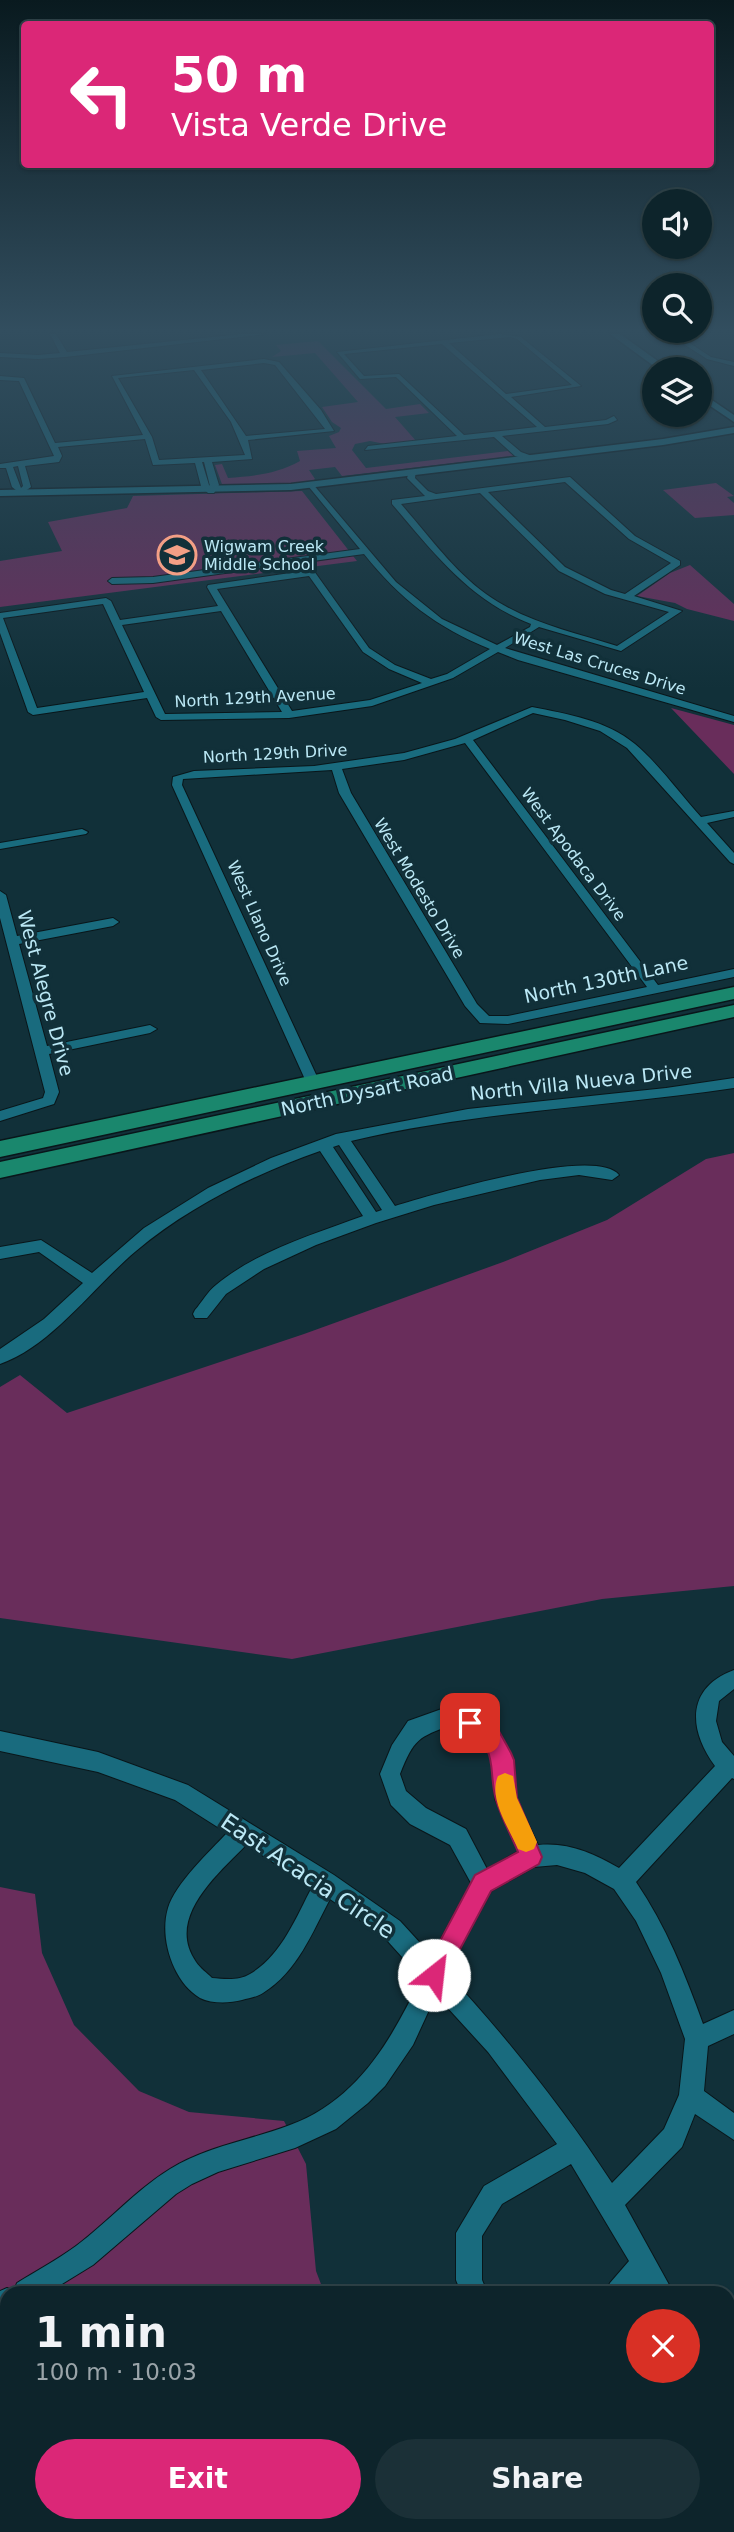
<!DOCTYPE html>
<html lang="en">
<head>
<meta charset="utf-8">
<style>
	body { margin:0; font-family:"DejaVu Sans",sans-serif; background:#1b3037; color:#f1f3f6; height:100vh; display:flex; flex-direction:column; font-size:26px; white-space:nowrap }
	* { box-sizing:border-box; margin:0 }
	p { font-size:23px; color:#9aa4a9 }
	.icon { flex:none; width:38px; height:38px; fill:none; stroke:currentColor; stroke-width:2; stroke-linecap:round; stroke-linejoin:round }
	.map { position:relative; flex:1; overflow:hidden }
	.sheet { position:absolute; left:0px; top:2286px; width:735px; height:247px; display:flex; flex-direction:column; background:#0d242b; border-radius:21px 21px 0 0; box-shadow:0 2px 5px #0004,0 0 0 2px #2d4147 }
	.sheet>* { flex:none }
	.banner { position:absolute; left:21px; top:21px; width:693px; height:147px; border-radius:7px; box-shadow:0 2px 5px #0004,0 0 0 2px #2d4147; background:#db2777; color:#fff; overflow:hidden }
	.fabs { position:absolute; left:642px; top:189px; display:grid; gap:14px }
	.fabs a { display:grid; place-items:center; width:70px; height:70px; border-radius:50%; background:#0d242b; box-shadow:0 2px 5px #0004,0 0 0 2px #2d4147; font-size:35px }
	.pin { position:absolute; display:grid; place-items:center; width:60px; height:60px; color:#fff; margin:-30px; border-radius:14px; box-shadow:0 4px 10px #0006 }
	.me { position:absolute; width:77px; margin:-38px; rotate:29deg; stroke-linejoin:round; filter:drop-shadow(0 0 5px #0008) }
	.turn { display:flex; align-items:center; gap:24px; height:147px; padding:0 35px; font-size:32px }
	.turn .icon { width:91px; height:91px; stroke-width:2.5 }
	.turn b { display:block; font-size:49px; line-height:60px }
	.round { display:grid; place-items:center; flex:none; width:74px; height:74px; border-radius:37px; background:#1b3037 }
	.overview { display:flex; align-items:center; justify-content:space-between; height:119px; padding:0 35px }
	h1 { font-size:42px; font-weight:700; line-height:52px }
	.button { display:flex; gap:14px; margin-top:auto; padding:14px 35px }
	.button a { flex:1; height:80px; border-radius:42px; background:#db2777; color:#fff; font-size:28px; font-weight:700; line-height:80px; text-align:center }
	.button a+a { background:#1b3037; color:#f1f3f6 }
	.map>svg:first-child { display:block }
	.green { fill:#692d5b }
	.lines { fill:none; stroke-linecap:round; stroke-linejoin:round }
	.minor-casing { stroke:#09161a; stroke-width:2 }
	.tertiary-casing { stroke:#09161a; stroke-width:3 }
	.secondary-casing { stroke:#09161a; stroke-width:3 }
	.primary-casing { stroke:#09161a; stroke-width:3 }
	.minor { fill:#196b7e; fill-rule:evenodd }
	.tertiary { fill:#196b7e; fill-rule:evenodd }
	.secondary { fill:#196b7e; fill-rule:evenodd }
	.primary { fill:#1a876d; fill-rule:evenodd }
	.route { fill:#db2777; stroke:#8e194d; stroke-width:2 }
	.slow { fill:#f59e0b }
	.labels { text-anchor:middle; stroke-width:7; stroke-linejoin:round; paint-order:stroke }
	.far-poi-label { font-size:16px; fill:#bbe8f5; stroke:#113039; text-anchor:start }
	.far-street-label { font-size:16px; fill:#bbe8f5; stroke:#113039 }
	.street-label { font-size:19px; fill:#bbe8f5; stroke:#113039 }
	.near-street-label { font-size:23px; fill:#bbe8f5; stroke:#113039 }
</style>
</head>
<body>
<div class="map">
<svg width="734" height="2532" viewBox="0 0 734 2532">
	<rect width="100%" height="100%" fill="#113039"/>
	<path class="green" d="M 318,341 L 386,409 L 420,404 L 429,413 L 395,417 L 417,442 L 390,445 L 370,441 L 355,444 L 352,450 L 366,468 L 508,451 L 514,456 L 342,476 L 335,467 L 309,470 L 315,479 L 312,482 L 223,487 L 215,465 L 222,464 L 228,478 C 254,476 277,474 300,461 L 297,451 L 336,448 L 329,436 L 339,432 L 341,428 L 332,422 L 322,407 L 358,402 L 315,353 L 272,357 L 281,351 L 276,345 Z
		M 716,483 L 734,496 L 727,497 L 734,503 L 734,515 L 695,518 L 663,490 Z
		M 302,491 L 357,561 L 0,607 L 0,561 L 62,551 L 48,522 L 127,508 L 133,496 Z
		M 690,565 L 734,604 L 734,621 L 687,609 L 675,603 L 637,596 L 670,573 Z
		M 671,708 L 734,725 L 734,774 Z
		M 734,1153 L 734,1586 L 602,1599 L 292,1659 L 0,1618 L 0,1387 L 20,1375 L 67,1413 L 304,1334 L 503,1262 L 607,1220 L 706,1159 Z
		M 0,1887 L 35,1894 L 42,1953 L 74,2025 L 139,2091 L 189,2112 L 284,2121 L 306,2164 L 316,2271 L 324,2292 L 7,2292 L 7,2525 L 429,2525 L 433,2532 L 0,2532 Z"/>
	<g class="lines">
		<defs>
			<path id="minor" d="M 50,334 L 56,334 L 67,352 L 242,334 L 266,334 L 65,357 L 38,359 L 0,357 L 0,353 L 38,355 L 60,353 Z
				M 500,334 L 521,337 L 581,386 L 511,397 L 545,427 L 606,420 L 614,416 L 617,420 L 608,424 L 502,436 L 521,452 L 532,456 L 529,460 L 515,456 L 494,437 L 365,450 L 368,446 L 457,436 L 396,377 L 360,379 L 337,352 ZM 510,337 L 517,339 L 572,385 L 506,394 L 449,343 ZM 442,344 L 537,427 L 464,435 L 399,374 L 364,376 L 344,354 Z
				M 668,334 L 676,334 L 711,357 L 734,362 L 734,366 L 707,359 Z
				M 264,359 L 279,362 L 321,410 L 334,431 L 248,440 L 252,459 L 212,462 L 219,485 L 214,493 L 208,493 L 201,486 L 195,463 L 153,465 L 145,439 L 58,447 L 62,456 L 59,462 L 25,466 L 31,487 L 21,494 L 12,487 L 6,468 L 0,468 L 0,464 L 54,456 L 19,381 L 0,380 L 0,376 L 24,378 L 55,443 L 143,435 L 112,376 ZM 264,363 L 275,365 L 325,429 L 246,436 L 201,370 ZM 194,370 L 231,422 L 245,455 L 159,460 L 152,437 L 118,378 ZM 202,462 L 204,462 L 210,486 L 209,485 ZM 18,466 L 23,486 L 21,488 L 13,467 Z
				M 410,470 L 416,470 L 415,478 L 428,491 L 436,494 L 570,477 L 635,536 L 680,561 L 680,565 L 634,596 L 682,611 L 621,651 L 539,627 L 505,648 L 734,716 L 734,722 L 518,660 L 498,652 L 453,678 L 372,706 L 289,718 L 161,720 L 156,717 L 147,698 L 33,715 L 28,712 L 0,633 L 0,613 L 106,598 L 111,601 L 120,620 L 218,606 L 207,587 L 208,585 L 311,570 L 314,571 L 369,648 L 395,665 L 431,679 L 447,674 L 490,649 C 436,627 400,599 364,554 L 153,583 L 112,584 L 108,581 L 112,578 L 153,577 L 360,549 L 309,487 L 312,483 L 396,582 L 442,619 L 497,645 L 530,627 L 531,624 C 469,600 434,553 392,504 L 392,500 L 425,496 L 407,478 ZM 565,482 L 629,539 L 671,563 L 625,594 L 611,590 L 565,567 L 488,492 ZM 480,493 L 559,571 L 605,594 L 669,612 L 617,646 C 572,632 525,622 486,594 C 453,570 428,535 401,504 ZM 309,576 L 363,652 L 389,669 L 422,683 L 370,700 L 292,711 L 217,589 ZM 103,604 L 144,692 L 37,708 L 3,618 ZM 221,611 L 282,712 L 165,714 L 122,625 Z
				M 532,707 C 567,714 606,720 635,744 C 658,763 680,794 701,817 L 734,811 L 734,817 L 707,823 L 734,853 L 734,864 L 730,862 L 627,748 L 600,731 L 565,720 L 533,713 L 473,740 L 658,985 L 734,969 L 734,977 L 508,1024 L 480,1023 L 465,1006 L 339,793 L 332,770 L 183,779 L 182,785 L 320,1083 L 313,1088 L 308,1086 L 172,785 L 173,777 L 194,771 L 314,766 L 404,753 L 455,739 ZM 465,743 L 647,987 L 508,1016 L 489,1016 L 477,1004 L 351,793 L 342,769 L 404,760 Z
				M 82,829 L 88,832 L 86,834 L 0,849 L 0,843 Z
				M 0,891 L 6,895 L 17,936 L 113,918 L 119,922 L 113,926 L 19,944 L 47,1046 L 150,1025 L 157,1029 L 150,1033 L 49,1054 L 59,1092 L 54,1104 L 0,1121 L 0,1111 L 43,1098 L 45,1092 L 0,918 Z
				M 734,1078 L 734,1088 C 606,1107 477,1111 351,1141 L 395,1206 C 432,1195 595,1145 619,1175 L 612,1180 L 579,1175 L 540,1180 L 434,1205 L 376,1223 L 316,1245 L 264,1269 L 226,1294 L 207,1318 L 195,1318 L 193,1314 L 195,1310 C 202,1302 208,1291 216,1285 C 257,1251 314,1234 363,1216 L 320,1151 C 255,1174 190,1206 136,1251 C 95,1285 52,1346 0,1364 L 0,1349 L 44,1319 L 83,1283 L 39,1252 L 0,1259 L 0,1247 L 41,1240 L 92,1273 L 144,1228 L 208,1188 L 271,1158 L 336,1134 L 468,1109 L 666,1088 ZM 339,1145 L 382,1210 L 376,1212 L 333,1147 Z
				M 734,1670 L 734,1689 L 719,1701 L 716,1721 L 722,1742 L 734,1756 L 734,1779 L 732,1778 L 636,1882 C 666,1926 685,1974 703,2024 L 734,2010 L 734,2034 L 708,2046 L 704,2091 L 734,2113 L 734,2140 L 695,2114 L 682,2147 L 625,2205 L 673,2292 L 646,2292 L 642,2285 L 636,2292 L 606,2292 L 610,2283 L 629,2261 L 571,2164 L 502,2204 L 482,2236 L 482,2280 L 487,2292 L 461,2292 L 456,2280 L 456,2233 L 484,2186 L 557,2144 L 488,2052 L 436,1995 L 413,2045 L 385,2086 L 368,2103 L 336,2129 L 295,2148 L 218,2172 L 192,2184 L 176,2194 L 93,2265 L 49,2292 L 7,2292 L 7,2314 L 0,2317 L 0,2291 L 7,2288 L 14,2291 L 17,2283 C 36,2271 57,2260 76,2246 C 108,2222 136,2190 170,2169 C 207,2146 251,2140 290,2125 C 358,2100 392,2039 421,1978 L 384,1937 L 330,1899 C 312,1933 297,1972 263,1993 C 257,1997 249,1998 242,2000 C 230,2003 212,2004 200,1998 C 173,1982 159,1938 168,1908 C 175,1884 210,1851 227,1833 L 175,1800 L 98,1772 L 0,1751 L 0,1731 L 98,1752 L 188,1785 L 334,1875 L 400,1921 L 432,1956 L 471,1883 L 450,1845 L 410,1824 L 391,1805 L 380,1774 L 392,1745 L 408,1721 L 453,1705 L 495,1724 L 514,1760 L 516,1798 L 538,1845 C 568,1842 593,1853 619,1868 L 715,1766 C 688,1729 686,1688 734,1670 ZM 452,1725 L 481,1738 L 494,1762 L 495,1799 L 519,1851 L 487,1869 L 466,1829 L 426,1808 L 406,1791 L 400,1774 C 414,1739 418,1737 452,1725 ZM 246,1845 L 312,1887 C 296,1918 281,1956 250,1974 C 239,1981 224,1979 212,1978 C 207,1973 200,1968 196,1962 C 165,1918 218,1874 246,1845 ZM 557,1865 L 585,1873 L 614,1889 L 636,1921 L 661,1973 L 685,2039 L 679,2095 L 664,2129 L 612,2183 C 563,2108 508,2039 447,1973 L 491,1891 L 534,1867 Z
				M 728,2430 L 734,2433 L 734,2472 L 728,2469 Z"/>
			<path id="tertiary" d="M 734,427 L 734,433 L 663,445 L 291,490 L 0,496 L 0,490 L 291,484 L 663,439 Z"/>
			<path id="secondary" d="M 610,334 L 620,334 L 669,369 L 658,369 Z
				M 700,392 L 734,415 L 734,422 L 700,399 Z"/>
			<path id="primary" d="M 734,987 L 734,999 L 0,1157 L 0,1141 Z
				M 734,1005 L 734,1017 L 0,1178 L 0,1162 Z"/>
		</defs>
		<use href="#minor" class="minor-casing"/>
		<use href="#tertiary" class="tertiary-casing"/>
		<use href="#secondary" class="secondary-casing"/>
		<use href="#primary" class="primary-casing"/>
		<use href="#minor" class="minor"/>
		<use href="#tertiary" class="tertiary"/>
		<use href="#secondary" class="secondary"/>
		<use href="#primary" class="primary"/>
	</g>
	<linearGradient id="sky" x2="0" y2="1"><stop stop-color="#091a1f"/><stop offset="0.48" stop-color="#324e5f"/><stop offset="1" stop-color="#324e5f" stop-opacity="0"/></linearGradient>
	<rect width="734" height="689" fill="url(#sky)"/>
	<path class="route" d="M 470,1713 L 495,1724 L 511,1753 L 514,1760 L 517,1798 L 542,1857 L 539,1864 L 491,1891 L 442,1983 L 434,1986 L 426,1983 L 422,1975 L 475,1875 L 518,1852 C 511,1835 501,1817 496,1800 C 487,1767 501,1748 463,1730 L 460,1723 L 463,1716 Z"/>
	<path class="slow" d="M 505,1773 L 513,1776 L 517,1798 L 537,1842 L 534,1849 L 526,1852 L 518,1849 C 509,1828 488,1799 498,1776 Z"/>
	<defs>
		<symbol id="school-ring" viewBox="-11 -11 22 22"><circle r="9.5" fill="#113039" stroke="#f39f85" stroke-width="1.5"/><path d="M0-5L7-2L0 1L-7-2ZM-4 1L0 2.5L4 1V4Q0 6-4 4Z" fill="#f39f85"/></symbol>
	</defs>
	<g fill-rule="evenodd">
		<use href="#school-ring" x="155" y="533" width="44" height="44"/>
	</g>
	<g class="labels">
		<g class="far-poi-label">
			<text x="204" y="552">Wigwam Creek<tspan x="204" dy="18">Middle School</tspan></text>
		</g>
		<g class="far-street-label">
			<text transform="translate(600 663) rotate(17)" y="6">West Las Cruces Drive</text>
			<text transform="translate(255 697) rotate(-3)" y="6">North 129th Avenue</text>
			<text transform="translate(275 753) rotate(-3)" y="6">North 129th Drive</text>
			<text transform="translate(574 854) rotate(53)" y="6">West Apodaca Drive</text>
			<text transform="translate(420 888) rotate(59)" y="6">West Modesto Drive</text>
			<text transform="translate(260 923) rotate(66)" y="6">West Llano Drive</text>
		</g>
		<g class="street-label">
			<text transform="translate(606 979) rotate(-12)" y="7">North 130th Lane</text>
			<text transform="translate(46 993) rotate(75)" y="7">West Alegre Drive</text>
			<text transform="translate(581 1082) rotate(-6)" y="7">North Villa Nueva Drive</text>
			<text transform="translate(367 1091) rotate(-12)" y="7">North Dysart Road</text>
		</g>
		<g class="near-street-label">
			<text transform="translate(308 1876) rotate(34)" y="8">East Acacia Circle</text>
		</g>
	</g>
</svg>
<div class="fabs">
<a><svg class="icon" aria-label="sound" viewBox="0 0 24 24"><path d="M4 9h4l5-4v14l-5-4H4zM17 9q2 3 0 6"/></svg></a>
<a><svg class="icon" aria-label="search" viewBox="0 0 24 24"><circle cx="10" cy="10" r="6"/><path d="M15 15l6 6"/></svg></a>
<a><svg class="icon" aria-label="layers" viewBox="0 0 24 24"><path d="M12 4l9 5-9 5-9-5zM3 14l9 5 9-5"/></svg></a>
</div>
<div class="pin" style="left:470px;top:1723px;background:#d93025"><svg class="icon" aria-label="arrive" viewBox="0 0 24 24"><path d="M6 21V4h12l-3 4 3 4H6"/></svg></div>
<svg class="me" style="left:434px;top:1975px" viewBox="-20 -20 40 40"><circle r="19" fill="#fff"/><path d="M0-13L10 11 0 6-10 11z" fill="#db2777"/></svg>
<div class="banner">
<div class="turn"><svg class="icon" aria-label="left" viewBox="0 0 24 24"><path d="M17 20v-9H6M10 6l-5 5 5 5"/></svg><div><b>50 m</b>Vista Verde Drive</div></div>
</div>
<section class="sheet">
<div class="overview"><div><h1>1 min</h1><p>100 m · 10:03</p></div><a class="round" style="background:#d93025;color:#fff"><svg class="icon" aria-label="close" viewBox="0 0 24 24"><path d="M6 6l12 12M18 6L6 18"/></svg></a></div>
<div class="button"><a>Exit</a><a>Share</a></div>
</section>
</div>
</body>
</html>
